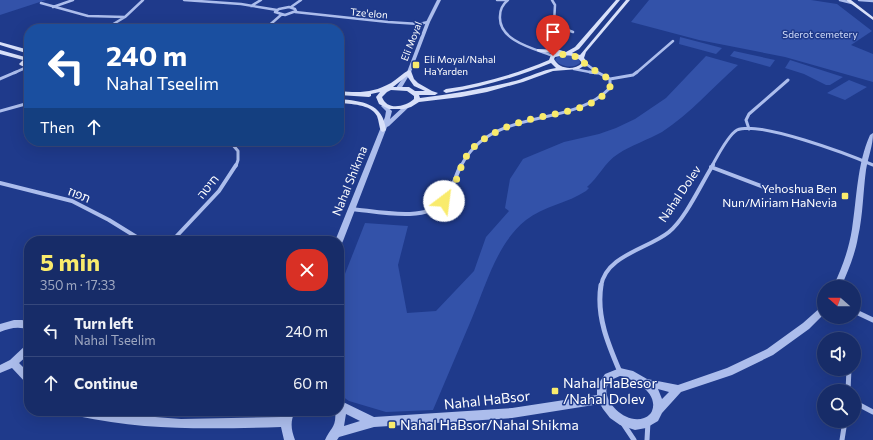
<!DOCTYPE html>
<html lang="en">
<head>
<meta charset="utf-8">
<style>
	body { margin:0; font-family:Commissioner,"Noto Sans Hebrew",sans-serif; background:#20346e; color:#f1f3f6; height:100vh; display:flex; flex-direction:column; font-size:15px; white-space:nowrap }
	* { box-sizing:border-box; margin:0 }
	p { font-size:13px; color:#9ea7c0 }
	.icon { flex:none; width:22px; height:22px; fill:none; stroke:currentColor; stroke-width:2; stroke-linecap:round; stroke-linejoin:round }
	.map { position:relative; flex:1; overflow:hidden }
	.drawer { position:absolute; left:24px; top:236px; width:320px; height:180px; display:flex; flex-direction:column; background:#172c68; border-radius:16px; box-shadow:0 4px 16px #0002,0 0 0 1px #36487c }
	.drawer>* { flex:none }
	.hud { position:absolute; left:24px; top:24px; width:320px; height:122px; border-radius:16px; box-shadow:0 4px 16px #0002,0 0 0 1px #36487c; background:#1a4fa0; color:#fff; overflow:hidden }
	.needle { width:26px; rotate:290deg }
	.fabs { position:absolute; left:817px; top:280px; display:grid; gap:8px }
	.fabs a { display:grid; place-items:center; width:44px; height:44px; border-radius:50%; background:#172c68; box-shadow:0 4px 16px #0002,0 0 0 1px #36487c; font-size:20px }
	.pin { position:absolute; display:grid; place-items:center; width:34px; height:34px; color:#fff; margin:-41px -17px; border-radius:50% 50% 50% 0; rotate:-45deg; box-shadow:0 0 4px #0007 }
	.pin .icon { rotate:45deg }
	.me { position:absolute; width:44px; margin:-22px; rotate:30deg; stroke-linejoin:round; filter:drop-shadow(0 0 3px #0008) }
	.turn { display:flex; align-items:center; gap:14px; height:84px; padding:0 16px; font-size:18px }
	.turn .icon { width:52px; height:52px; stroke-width:2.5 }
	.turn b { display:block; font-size:28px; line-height:34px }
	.then { display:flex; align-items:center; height:38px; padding:0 16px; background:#0003; gap:8px; font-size:15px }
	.round { display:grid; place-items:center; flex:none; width:42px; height:42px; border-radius:16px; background:#20346e }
	.head { display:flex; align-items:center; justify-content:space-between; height:68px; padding:0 16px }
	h1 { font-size:24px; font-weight:700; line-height:30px; color:#f9eb6c }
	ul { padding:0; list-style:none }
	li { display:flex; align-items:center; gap:12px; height:52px; padding:0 16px; border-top:1px solid #36487c }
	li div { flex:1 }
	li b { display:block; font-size:15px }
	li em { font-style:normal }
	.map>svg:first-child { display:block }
	.green { fill:#3352a9 }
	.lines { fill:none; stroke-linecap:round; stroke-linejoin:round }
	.minor-far3 { stroke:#acbdec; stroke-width:2.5 }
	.minor-far2 { stroke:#acbdec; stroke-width:3 }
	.minor-far1 { stroke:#acbdec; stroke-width:4 }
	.minor { stroke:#acbdec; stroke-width:5 }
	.tertiary { fill:#acbdec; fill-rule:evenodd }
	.secondary { fill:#d8e0f9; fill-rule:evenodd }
	.route { stroke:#f9eb6c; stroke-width:7; stroke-dasharray:0 12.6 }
	.poi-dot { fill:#f9eb6c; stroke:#1f3a8b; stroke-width:1.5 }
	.labels { text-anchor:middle; stroke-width:3; stroke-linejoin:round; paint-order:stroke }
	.far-street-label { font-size:10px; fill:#fff; stroke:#1f3a8b }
	.far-park-label { font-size:10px; fill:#d1dcf9; stroke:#1f3a8b }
	.far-poi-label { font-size:10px; fill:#fff; stroke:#1f3a8b; text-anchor:start }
	.street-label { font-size:12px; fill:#fff; stroke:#1f3a8b }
	.poi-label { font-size:12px; fill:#fff; stroke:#1f3a8b; text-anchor:end }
	.near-poi-label { font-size:14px; fill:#fff; stroke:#1f3a8b; text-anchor:start }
	.near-street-label { font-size:14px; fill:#fff; stroke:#1f3a8b }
</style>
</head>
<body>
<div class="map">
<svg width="873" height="440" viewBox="0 0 873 440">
	<rect width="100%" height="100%" fill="#1f3a8b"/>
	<path class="green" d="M 0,0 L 46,0 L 0,15 Z
		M 649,0 L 811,0 L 837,4 L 872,31 L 851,45 L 873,54 L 873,82 L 785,57 L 699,40 L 631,22 Z
		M 680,37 L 722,48 L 716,54 L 679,44 Z
		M 734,51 L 775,60 L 770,67 L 730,56 Z
		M 567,55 L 574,56 L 579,59 L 580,63 C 573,69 561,67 555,60 L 557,57 Z
		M 706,56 L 738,65 C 713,87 690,114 662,132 C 648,140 631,145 618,154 C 605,162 598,178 587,187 L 589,188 L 586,191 C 568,203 544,206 526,220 C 497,243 486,285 472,318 C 459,349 446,379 433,410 L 386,412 L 349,401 L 339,394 L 339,310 L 341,284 L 365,223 L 408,226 L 398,265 L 407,313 L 436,311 L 474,271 L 486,237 L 509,211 L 505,208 L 510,179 L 523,159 L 564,142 L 599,134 L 616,128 L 635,119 L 666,98 Z
		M 790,60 L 843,77 L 830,85 L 826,85 L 804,74 L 785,68 Z
		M 849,80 L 867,87 L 845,100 L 827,93 Z"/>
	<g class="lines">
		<path class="minor-far3" d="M 184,0 L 241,4 L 277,10
			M 497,0 L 506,0
			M 508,0 C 503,4 500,10 500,16 C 498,41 535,49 553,56
			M 552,0 L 555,5 L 554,23 L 557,26 L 573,32
			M 840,0 L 852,3
			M 859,0 L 873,1
			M 41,3 L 88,16 L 125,17
			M 251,6 L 261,0
			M 53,7 L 73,0
			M 289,7 L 295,9 L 296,11 L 285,15 L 275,12 L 279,9 Z
			M 291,7 L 301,0
			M 295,12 L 388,22 L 419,24 L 428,22
			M 105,29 L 125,17 L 143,0
			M 265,29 L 281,15
			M 585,63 L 598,73
			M 574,69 L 595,73
			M 14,73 L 27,67
			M 636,73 L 673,41"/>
		<path class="minor-far2" d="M 590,72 L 597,73
			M 0,79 L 16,72
			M 610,79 L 633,75 L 637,72
			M 0,111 L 29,103
			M 749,129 L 746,120 L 749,114 L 788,80
			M 225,141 L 232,144 L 238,151 L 238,160 L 236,166
			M 461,166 C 492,105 569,130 610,88 L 610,79 L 597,72
			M 712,166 C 717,157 728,135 737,130 C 758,120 850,155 873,165"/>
		<path class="minor-far1" d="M 711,167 L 774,191
			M 0,183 L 72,201 L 109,220 L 143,241
			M 351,209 C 376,211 426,223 444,201 C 452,191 455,177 461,165
			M 172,241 L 219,191 L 236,165
			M 601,286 C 606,255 648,249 669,232 C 686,218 701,184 713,165"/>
		<path class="minor" d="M 601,285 C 596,316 608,344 620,372
			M 854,311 L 873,320
			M 848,391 L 849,369
			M 854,402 L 873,412
			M 622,422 L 634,440
			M 647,440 L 648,422
			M 842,440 L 845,421"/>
		<path class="tertiary" d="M 437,0 L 441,0 L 430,22 L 411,72 L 401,89 L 397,89 L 396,88 L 407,72 L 426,22 Z
			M 384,104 L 392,111 L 390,119 L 404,106 L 406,105 L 409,107 L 389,126 L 387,127 L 343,241 L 342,243 L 339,244 L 339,241 L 335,241 L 385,117 L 386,111 L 381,106 Z
			M 873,133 C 873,146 868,157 866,170 C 863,192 863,215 858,237 C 855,255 848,271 841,287 L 833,287 C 842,268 849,249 852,229 C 857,197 857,164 870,135 Z
			M 824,306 L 824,314 L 809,329 L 773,355 L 732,375 L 681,392 L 662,413 L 658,421 L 646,428 L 635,430 L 620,425 L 610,418 L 603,409 L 600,404 L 512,418 L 374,427 L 339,437 L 337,440 L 325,440 C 330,428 337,427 335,411 L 339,411 L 339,400 L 374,417 L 512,408 L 597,395 L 597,386 L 605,374 L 620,368 L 633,371 L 647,379 L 678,385 L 727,368 L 767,349 L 803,323 L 821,307 ZM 620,376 C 634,379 659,393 652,411 C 651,414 647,417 644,418 C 623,426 594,393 612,380 C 614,378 618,377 620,376 ZM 658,389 L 669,392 L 662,399 ZM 346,414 L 360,421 L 344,426 Z
			M 14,320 L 22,320 L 29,322 L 29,330 C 19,326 10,328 0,332 L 0,324 Z
			M 29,344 L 29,354 L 19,363 L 29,373 L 29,384 L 26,383 L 12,368 L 0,373 L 0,365 L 10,360 L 26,345 Z
			M 72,411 L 100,411 L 129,415 L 181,419 L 282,417 L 285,411 L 295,411 C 290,422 291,429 295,440 L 284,440 L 281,427 C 210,429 147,431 77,416 L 74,414 Z"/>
		<path class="secondary" d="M 616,0 L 620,0 L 579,49 L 572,53 L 580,55 L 626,0 L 630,0 L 586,52 L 584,58 L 588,63 L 579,69 L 553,71 L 523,82 L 487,92 L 461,97 L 419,102 L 411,107 L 404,109 L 389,109 L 379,104 L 376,97 L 380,92 L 371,94 L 371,96 L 369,97 L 339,95 L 339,91 C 359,93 373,93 391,83 C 397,79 403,73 409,70 L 411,71 L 414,79 L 418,83 L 432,91 L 438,93 L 435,95 L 419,95 L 420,98 C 452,94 483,89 515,81 C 529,77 542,70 556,68 L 551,63 C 517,77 482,87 446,93 L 443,91 L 446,89 C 482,84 516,74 549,60 L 551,55 L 556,53 L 539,52 L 537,51 L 537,49 L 560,50 L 566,52 L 575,47 ZM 560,56 C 568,55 577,55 582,63 C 574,71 559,69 554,59 L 555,57 ZM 407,76 L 414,86 L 425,91 L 415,91 L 409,87 L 393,87 ZM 391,90 L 407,91 L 414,96 L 414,99 C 405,107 387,111 382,97 L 387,92 Z
			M 846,0 L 851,0 L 873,17 L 873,20 Z
			M 0,42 L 29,50 L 29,54 L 0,45 Z
			M 0,50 L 25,57 L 29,56 L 29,59 L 25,63 L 29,65 L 29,69 L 20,65 L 19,64 L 23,60 L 0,54 Z
			M 339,99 C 362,101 383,103 386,130 L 383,132 L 381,131 C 379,127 379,121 377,116 C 371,104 350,104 339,103 Z"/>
	</g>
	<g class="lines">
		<path class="route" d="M 444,201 C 447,197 450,193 453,188 C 460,173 462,157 475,146 C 489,134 507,126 524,121 C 551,113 592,112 610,88 L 610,79 L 600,74 L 584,63 L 581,58 L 566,54 L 553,56"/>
	</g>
	<g class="poi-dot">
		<rect x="412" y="61" width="8" height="8" rx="2"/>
		<rect x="841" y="192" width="8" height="8" rx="2"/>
		<rect x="551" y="387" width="8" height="8" rx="2"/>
		<rect x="388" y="421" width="8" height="8" rx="2"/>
	</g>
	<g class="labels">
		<g class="far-street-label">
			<text transform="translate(369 13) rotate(5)" y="4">Tze'elon</text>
			<text transform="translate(411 41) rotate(-69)" y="4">Eli Moyal</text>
		</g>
		<g class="far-park-label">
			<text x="820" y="38">Sderot cemetery</text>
		</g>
		<g class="far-poi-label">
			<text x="424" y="63">Eli Moyal/Nahal<tspan x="424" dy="12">HaYarden</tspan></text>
		</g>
		<g class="street-label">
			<text transform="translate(350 181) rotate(-68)" y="4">Nahal Shikma</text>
			<text transform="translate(208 187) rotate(-51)" y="4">חיטה</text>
			<text transform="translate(680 194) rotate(-56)" y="4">Nahal Dolev</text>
			<text transform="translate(79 195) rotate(22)" y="4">תפוז</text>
		</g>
		<g class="poi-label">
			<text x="837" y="193">Yehoshua Ben<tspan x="837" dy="14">Nun/Miriam HaNevia</tspan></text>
		</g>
		<g class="near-poi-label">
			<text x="563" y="388">Nahal HaBesor<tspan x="563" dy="16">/Nahal Dolev</tspan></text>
			<text x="400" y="430">Nahal HaBsor/Nahal Shikma</text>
		</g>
		<g class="near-street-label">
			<text transform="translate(487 400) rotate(-6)" y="5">Nahal HaBsor</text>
		</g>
	</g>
</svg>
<div class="fabs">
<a><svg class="needle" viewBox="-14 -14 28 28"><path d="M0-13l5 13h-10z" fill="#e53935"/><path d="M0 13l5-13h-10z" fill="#9ea7c0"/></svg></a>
<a><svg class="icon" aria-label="sound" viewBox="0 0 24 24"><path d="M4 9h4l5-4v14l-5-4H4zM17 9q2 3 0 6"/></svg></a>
<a><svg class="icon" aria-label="search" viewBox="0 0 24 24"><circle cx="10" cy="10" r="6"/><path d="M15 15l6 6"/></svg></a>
</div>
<div class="pin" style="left:553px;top:56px;background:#d93025"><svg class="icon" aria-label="arrive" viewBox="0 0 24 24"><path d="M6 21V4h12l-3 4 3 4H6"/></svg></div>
<svg class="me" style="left:444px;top:201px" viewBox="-20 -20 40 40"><circle r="19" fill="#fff"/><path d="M0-13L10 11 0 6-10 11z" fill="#f9eb6c"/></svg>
<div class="hud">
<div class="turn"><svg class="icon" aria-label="left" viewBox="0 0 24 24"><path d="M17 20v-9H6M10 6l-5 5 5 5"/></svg><div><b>240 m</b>Nahal Tseelim</div></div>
<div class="then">Then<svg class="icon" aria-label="ahead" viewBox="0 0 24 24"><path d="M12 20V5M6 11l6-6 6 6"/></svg></div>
</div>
<section class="drawer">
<div class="head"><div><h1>5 min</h1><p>350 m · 17:33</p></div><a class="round" style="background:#d93025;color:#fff"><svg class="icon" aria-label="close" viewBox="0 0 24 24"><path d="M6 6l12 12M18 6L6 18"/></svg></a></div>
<ul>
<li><svg class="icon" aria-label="left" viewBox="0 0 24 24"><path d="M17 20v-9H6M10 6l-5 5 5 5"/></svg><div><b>Turn left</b><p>Nahal Tseelim</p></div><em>240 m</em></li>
<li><svg class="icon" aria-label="ahead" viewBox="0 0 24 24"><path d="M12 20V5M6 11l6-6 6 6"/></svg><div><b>Continue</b></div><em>60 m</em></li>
</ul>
</section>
</div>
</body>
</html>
